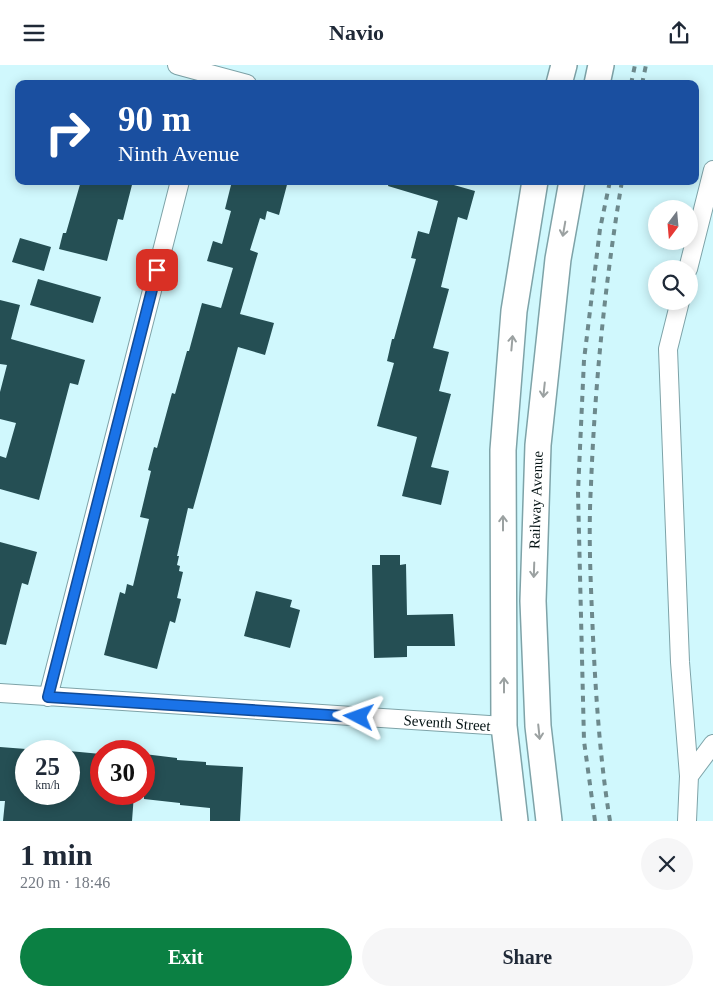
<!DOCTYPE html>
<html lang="en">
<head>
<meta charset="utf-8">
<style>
	body { margin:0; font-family:"Times New Roman",serif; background:#f6f6f7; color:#1f2937; height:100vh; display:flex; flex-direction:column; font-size:19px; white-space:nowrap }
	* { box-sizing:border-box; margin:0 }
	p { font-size:16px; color:#747a83 }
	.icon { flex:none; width:28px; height:28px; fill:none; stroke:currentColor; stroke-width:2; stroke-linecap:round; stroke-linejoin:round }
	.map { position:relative; height:756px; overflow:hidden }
	.panel { display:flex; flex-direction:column; background:#fff; flex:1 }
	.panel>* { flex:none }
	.top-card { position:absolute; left:15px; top:15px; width:684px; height:105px; border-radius:10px; box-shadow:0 2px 12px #0003; background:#1a4fa0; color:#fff; overflow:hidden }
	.needle { width:32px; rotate:196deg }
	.controls { position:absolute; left:648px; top:135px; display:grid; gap:10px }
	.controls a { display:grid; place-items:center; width:50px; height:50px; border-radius:50%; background:#fff; box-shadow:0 2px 12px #0003; font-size:25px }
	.speed { position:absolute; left:15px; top:675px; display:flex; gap:10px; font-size:25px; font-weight:700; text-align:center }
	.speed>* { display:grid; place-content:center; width:65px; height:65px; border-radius:50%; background:#fff; box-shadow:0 2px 12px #0003; line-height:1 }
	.speed small { font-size:12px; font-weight:400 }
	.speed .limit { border:8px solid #d22; background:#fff; color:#111 }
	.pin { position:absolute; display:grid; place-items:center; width:42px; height:42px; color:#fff; margin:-21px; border-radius:10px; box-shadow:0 2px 8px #0006 }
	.me { position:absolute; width:55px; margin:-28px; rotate:274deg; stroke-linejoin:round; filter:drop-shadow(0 0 4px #0008) }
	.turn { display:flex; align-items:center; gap:18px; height:105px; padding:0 20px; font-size:22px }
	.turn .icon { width:65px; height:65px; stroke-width:2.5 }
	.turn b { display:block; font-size:35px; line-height:42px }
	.round { display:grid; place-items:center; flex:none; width:52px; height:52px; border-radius:26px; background:#f6f6f7 }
	.summary { display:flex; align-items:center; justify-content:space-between; height:85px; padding:0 20px }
	h1 { font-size:30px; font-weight:700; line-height:38px }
	.primary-button { display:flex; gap:10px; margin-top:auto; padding:10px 20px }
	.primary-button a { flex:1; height:58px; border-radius:30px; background:#0b8043; color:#fff; font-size:20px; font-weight:700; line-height:58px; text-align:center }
	.primary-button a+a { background:#f6f6f7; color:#1f2937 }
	header { display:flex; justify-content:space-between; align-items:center; height:65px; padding:0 20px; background:#fff; font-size:22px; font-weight:700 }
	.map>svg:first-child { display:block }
	.building { fill:#254f54 }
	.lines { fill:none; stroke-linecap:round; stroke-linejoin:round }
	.minor-casing { stroke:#7ea3a8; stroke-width:20 }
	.secondary-casing { stroke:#7ea3a8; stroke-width:28 }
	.minor { stroke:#fff; stroke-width:18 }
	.secondary { stroke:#fff; stroke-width:25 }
	.rail { stroke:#6d898c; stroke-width:4; stroke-dasharray:6 6; stroke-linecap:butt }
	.oneway { stroke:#9ba1a1 }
	.route-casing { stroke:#114b97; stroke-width:12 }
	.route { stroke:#1a73e8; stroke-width:9 }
	.labels { text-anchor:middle; stroke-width:5; stroke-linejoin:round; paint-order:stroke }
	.street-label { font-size:15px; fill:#061415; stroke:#fff }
</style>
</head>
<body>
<header><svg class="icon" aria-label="menu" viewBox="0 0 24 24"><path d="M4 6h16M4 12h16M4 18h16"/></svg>Navio<svg class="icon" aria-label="share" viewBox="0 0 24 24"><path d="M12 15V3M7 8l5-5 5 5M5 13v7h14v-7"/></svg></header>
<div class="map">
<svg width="713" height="756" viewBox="0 0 713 756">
	<rect width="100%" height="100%" fill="#d0f8fd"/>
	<path class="building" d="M 81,116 L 133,116 L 123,155 L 118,154 L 107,196 L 59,184 L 63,168 L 66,168 Z
		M 232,116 L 288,116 L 279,150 L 267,146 L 265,155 L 260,153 L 250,185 L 258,188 L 240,249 L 274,258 L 265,290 L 238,282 L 193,444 L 188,443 L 177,491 L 179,491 L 177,500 L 180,501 L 179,506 L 183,507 L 177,533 L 181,534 L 175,558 L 170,556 L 157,604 L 104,590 L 120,527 L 125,529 L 127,519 L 133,521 L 149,454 L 140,452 L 151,406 L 148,405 L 154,382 L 157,383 L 172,328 L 175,329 L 187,286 L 189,286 L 202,238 L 221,243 L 233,203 L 207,196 L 213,176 L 222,179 L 231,146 L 225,144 Z
		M 389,116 L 440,116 L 475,126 L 467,155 L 458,152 L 441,222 L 449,224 L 433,283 L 449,287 L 439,326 L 451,329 L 431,402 L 449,406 L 441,440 L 402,431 L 417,372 L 377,361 L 394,298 L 387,296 L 392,274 L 394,274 L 416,194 L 411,193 L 418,166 L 429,169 L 438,136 L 388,121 Z
		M 20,173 L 51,182 L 44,206 L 12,197 Z
		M 38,214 L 101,232 L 93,258 L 30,240 Z
		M 0,235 L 20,240 L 11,274 L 85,295 L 78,320 L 70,318 L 39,435 L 0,424 L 0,391 L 6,393 L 16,358 L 0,354 L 0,327 L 7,300 L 0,299 Z
		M 0,477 L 37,487 L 28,520 L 22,518 L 6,580 L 0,579 Z
		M 380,490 L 400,490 L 400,500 L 406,499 L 407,550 L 453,549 L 455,581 L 407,581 L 407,592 L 374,593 L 372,500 L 380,500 Z
		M 256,526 L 292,535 L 290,542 L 300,545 L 290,583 L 244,571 Z
		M 0,682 L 26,684 L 26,729 L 69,729 L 69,686 L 101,689 L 101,729 L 134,729 L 132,756 L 3,756 L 5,736 L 0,736 Z
		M 144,689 L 177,693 L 177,695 L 206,697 L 206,700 L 243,702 L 240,756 L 210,756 L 210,743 L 180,740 L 180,738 L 144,734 Z"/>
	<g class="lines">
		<defs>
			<path id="minor" d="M 177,0 L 247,19
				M 688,204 L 713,105
				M 680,236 L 668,284 L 680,597 L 689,711 L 687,756
				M 0,628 L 504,661
				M 48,632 L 180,116
				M 689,711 L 713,679"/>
			<path id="secondary" d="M 559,19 L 564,0
				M 597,19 L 601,0
				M 515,756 L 504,661 L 503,385 L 514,246 L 535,116
				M 549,756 L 538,661 L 533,536 L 538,380 L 558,194 L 572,116"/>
		</defs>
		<use href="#minor" class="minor-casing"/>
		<use href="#secondary" class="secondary-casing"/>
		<use href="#minor" class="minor"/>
		<use href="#secondary" class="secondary"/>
		<path class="rail" d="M 631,19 L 635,0
			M 642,19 L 646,0
			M 595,756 L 584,676 L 578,427 L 584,295 L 600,164 L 610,116
			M 610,756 C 600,695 596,633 593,572 C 591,522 588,471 591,420 C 595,318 605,217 622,116"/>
	</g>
	<defs><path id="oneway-shaft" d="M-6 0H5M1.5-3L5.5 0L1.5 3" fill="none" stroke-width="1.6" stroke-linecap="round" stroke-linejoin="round" transform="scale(1.25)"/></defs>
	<g class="oneway">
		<use href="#oneway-shaft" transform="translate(564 164) rotate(100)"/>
		<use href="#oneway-shaft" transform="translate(512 278) rotate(-85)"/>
		<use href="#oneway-shaft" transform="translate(544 325) rotate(96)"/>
		<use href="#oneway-shaft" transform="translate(503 458) rotate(-90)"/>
		<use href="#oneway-shaft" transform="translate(534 505) rotate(92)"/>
		<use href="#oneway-shaft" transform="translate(504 620) rotate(-90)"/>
		<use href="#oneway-shaft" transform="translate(539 667) rotate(84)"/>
	</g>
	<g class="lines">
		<defs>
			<path id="route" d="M 157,205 L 48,632 L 359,652"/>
		</defs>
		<use href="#route" class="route-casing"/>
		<use href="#route" class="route"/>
	</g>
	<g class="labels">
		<g class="street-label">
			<text transform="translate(536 435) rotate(-88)" y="5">Railway Avenue</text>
			<text transform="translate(447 658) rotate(4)" y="5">Seventh Street</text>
		</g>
	</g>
</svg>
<div class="controls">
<a><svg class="needle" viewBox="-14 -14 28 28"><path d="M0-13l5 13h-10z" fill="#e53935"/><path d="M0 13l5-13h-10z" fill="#747a83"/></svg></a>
<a><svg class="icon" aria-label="search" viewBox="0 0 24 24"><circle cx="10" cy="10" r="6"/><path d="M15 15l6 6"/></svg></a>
</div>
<div class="speed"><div>25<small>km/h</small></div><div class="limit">30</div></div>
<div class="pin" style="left:157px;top:205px;background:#d93025"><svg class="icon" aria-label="arrive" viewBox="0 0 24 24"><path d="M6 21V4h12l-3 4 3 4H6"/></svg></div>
<svg class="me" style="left:359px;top:652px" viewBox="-20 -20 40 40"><path d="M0-17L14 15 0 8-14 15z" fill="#1a73e8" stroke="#fff" stroke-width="4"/></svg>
<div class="top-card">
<div class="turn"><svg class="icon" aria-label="right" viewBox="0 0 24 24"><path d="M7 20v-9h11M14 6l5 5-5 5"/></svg><div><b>90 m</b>Ninth Avenue</div></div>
</div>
</div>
<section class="panel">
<div class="summary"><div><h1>1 min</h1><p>220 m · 18:46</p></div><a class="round"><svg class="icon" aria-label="close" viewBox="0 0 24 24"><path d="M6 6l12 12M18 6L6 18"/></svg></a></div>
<div class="primary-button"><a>Exit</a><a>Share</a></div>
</section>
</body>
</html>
